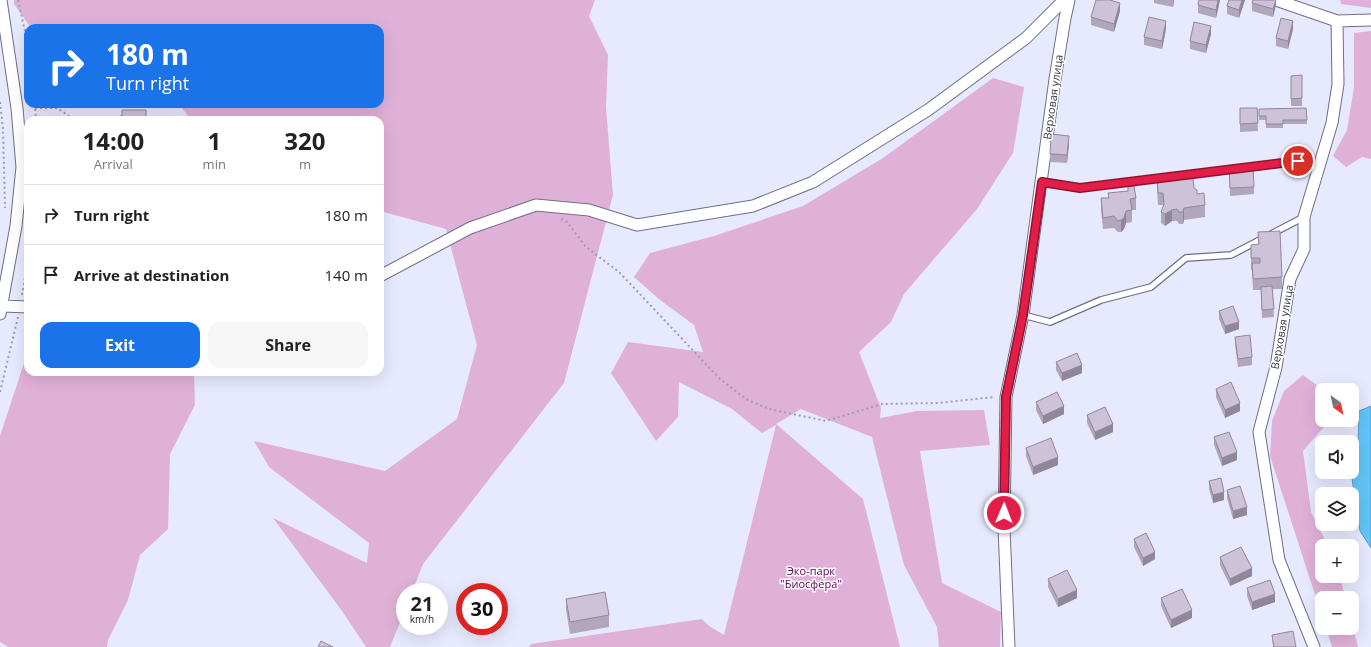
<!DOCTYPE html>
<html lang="en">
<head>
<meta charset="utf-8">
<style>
	body { margin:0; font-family:"Open Sans",sans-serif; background:#f6f6f6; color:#222; height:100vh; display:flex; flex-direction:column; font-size:15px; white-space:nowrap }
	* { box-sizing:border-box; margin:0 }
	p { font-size:13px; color:#767676 }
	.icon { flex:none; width:22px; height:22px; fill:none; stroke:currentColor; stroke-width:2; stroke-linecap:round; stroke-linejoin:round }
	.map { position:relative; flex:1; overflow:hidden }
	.drawer { position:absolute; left:24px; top:116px; width:360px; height:260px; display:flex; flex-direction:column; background:#fff; border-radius:12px; box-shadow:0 4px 16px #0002 }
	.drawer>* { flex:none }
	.banner { position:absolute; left:24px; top:24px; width:360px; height:84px; border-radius:12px; box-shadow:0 4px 16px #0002; background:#1a73e8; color:#fff; overflow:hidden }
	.needle { width:26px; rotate:147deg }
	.tools { position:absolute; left:1315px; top:383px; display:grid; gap:8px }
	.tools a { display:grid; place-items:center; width:44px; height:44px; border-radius:8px; background:#fff; box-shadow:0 4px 16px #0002; font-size:20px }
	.speed { position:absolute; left:396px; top:583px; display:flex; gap:8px; font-size:20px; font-weight:700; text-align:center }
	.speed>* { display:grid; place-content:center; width:52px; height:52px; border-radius:50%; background:#fff; box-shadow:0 4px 16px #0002; line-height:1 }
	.speed small { font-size:10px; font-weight:400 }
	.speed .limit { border:6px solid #d22; background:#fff; color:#111 }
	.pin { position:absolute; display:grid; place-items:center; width:34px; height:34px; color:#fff; margin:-17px; border:2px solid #fff; border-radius:50%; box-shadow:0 1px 4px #0007 }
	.me { position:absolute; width:44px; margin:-22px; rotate:1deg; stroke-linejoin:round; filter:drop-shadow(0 0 3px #0008) }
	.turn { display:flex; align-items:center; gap:14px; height:84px; padding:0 16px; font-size:18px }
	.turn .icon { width:52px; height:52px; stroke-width:2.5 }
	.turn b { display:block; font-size:28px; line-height:34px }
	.eta { display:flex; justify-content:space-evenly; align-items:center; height:68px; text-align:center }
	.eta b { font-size:24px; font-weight:700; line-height:28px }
	.primary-button { display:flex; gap:8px; margin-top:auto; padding:8px 16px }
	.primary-button a { flex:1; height:46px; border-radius:12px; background:#1a73e8; color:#fff; font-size:16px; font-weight:700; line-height:46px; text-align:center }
	.primary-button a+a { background:#f6f6f6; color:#222 }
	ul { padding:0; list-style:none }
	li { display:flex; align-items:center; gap:12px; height:60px; padding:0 16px; border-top:1px solid #e0e0e0 }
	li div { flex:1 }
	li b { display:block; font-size:15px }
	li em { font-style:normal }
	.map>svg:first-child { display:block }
	.green { fill:#e0b1d8 }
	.water { fill:#60c5f7; stroke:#559cc2 }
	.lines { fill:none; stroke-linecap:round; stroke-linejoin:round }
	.service-casing { stroke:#6e6f87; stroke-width:8 }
	.minor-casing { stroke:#6e6f87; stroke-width:13 }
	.path { stroke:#9c9eae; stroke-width:2; stroke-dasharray:2 3; stroke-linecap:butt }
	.service { stroke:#fff; stroke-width:5.5 }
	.minor { stroke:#fff; stroke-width:11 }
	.wall { fill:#b1a7bc }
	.shaded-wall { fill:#908899 }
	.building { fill:#cec2db; stroke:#908899 }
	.route-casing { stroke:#92132f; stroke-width:10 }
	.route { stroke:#e11d48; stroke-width:7 }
	.labels { text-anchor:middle; stroke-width:3; stroke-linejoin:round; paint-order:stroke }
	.street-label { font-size:11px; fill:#3a3b45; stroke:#fff }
	.park-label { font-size:11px; fill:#5d0155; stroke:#fff }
</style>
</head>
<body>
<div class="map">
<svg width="1371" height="647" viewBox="0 0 1371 647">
	<rect width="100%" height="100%" fill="#e7e9fe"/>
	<path class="green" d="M 14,0 L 595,0 L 589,16 L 608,55 L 606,107 L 613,195 L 564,383 L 423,564 L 412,592 L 405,592 L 405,610 L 390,647 L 366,647 L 342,611 L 273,518 L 367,563 L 369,543 L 269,467 L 254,441 L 385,471 L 457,419 L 477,345 L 446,229 L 380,211 L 380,120 L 191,120 L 179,104 L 380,104 L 380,28 L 31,28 L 14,4 Z
		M 1340,0 L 1371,0 L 1371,8 L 1341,4 Z
		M 1371,31 L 1371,159 L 1362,157 L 1346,167 L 1333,156 L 1347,130 L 1354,87 L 1354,33 Z
		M 993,78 L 1024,87 L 1013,153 L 977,209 L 904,294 L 891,322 L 859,352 L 881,408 L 880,418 L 917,411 L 984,410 L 990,445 L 920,451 L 942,583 L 1001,612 L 1000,647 L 939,647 L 937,627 L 904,565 L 872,437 L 801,409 L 776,424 L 863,499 L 900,647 L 529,647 L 531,644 L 702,619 L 709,626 L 724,635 L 776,425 L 762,433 L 732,409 L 679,382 L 678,417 L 656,441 L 611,373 L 628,342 L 703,352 L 694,325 L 660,300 L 634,277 L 650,253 L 714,236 L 803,206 L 883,158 Z
		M 28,351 L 28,372 L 194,372 L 195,405 L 170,454 L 168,529 L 140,555 L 128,600 L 108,640 L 107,647 L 8,647 L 0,642 L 0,436 Z
		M 1303,375 L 1322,389 L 1322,420 L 1324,420 L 1325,426 L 1303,451 L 1311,512 L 1328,546 L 1322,546 L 1322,576 L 1340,576 L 1345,598 L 1322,598 L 1322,616 L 1270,456 L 1272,421 L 1284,391 Z
		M 1352,623 L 1358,647 L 1332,647 L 1326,628 L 1352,628 Z"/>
	<path class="water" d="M 1371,406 L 1371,548 L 1360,531 L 1351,472 L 1352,461 L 1358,444 L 1359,411 Z"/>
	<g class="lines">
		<defs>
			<path id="service" d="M 1247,168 L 1298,161
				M 1175,176 L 1236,169
				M 1042,182 L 1080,188 L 1163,178
				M 1023,315 L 1050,322 L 1101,300 L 1151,287 L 1186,258 L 1231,255 L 1304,217"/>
			<path id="minor" d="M 1276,0 L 1337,21 L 1338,84 L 1332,123 L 1304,217 L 1304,249 L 1290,279 L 1276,367 L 1259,432 L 1279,560 L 1314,647
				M 1337,21 L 1371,20
				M 380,276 L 470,228 L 536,205 L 589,210 L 637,225 L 753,206 L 813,182 L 928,110 L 1026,38 L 1064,0
				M 2,306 L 28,307
				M 0,314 L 16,226 L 22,167 L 17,108 L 1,0
				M 1009,647 L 1004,528 L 1006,397 L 1023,315 L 1055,79 L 1065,18 L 1069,0"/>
		</defs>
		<use href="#service" class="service-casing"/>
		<use href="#minor" class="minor-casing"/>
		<path class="path" d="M 18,0 L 28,45
			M 0,102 L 3,129 L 5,208
			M 35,104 L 36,120
			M 35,108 L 57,108 L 75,120
			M 561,219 L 567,222 L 586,247 L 619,272 L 720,379 L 746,399 L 769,409 L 826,421 L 882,404 L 938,403 L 994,397
			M 22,295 L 28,260
			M 0,392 L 18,317"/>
		<use href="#service" class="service"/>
		<use href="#minor" class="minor"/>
	</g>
	<path class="wall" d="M 1154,0 L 1174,0 L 1173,7 L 1154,3 Z
		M 1220,0 L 1216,18 L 1198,13 L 1198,5 Z
		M 1229,0 L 1245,0 L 1239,18 L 1227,14 L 1227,6 Z
		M 1276,0 L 1276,5 L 1273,17 L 1252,11 L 1252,3 Z
		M 1120,11 L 1114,32 L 1091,25 L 1091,17 Z
		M 1166,29 L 1162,49 L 1144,45 L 1144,37 Z
		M 1293,29 L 1288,49 L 1276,46 L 1276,38 Z
		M 1211,34 L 1206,53 L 1190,49 L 1190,41 Z
		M 1302,75 L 1302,106 L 1291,106 L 1291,76 Z
		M 1240,108 L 1257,108 L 1258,131 L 1240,132 Z
		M 1306,108 L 1307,124 L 1283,124 L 1283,128 L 1266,128 L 1266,120 L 1259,120 L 1259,109 Z
		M 1069,144 L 1067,163 L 1050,162 L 1050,154 Z
		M 1229,167 L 1254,187 L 1254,194 L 1230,196 Z
		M 1157,178 L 1182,179 L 1194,188 L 1197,194 L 1205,205 L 1205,217 L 1184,220 L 1183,224 L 1179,224 L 1177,221 L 1172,221 L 1165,226 L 1161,223 L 1161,212 L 1163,207 L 1163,205 L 1158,205 L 1157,190 Z
		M 1128,187 L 1136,198 L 1136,210 L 1132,210 L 1132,222 L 1126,223 L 1124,229 L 1121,232 L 1118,232 L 1114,228 L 1103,229 L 1101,210 L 1101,198 L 1108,198 L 1108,193 L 1128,191 Z
		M 1258,232 L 1282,277 L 1282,289 L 1272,289 L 1274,317 L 1262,318 L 1261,290 L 1253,290 L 1252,270 L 1251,270 L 1251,245 L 1258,244 Z
		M 1219,311 L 1239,329 L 1225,334 L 1219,319 Z
		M 1235,337 L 1252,357 L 1252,365 L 1238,367 L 1235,345 Z
		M 1056,362 L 1082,373 L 1062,381 L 1056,370 Z
		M 1216,389 L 1240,411 L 1225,418 L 1216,397 Z
		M 1036,402 L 1064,414 L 1043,424 L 1036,410 Z
		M 1087,415 L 1113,432 L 1095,440 L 1087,423 Z
		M 1214,437 L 1237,460 L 1222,466 L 1214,445 Z
		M 1026,448 L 1058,465 L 1033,475 L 1026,456 Z
		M 1209,481 L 1224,500 L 1213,503 L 1209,489 Z
		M 1227,490 L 1247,515 L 1233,519 L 1227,498 Z
		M 1134,539 L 1155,559 L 1143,566 L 1134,547 Z
		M 1220,557 L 1252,576 L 1230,586 L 1220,565 Z
		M 1048,579 L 1077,598 L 1058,607 L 1048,587 Z
		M 1247,588 L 1275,602 L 1252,610 L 1247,596 Z
		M 1161,598 L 1192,618 L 1171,628 L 1161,606 Z
		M 566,599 L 609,615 L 609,627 L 570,634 L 566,610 Z
		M 1272,635 L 1296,647 L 1273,647 Z"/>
	<path class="shaded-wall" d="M 1173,0 L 1174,0 L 1173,7 Z
		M 1218,0 L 1220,0 L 1216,18 L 1216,10 Z
		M 1242,0 L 1245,0 L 1239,18 L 1239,10 Z
		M 1276,0 L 1276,5 L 1273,17 L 1273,9 Z
		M 1120,3 L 1120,11 L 1114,32 L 1114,24 Z
		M 1166,21 L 1166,29 L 1162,49 L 1162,41 Z
		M 1293,21 L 1293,29 L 1288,49 L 1288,41 Z
		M 1211,26 L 1211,34 L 1206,53 L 1206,45 Z
		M 1069,136 L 1069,144 L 1067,163 L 1067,155 Z
		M 1184,208 L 1184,220 L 1183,224 L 1183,212 Z
		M 1172,210 L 1172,221 L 1165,226 L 1165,214 Z
		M 1126,211 L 1126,223 L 1124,229 L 1121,232 L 1121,220 Z
		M 1239,322 L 1239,329 L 1225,334 L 1225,326 Z
		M 1082,365 L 1082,373 L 1062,381 L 1062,373 Z
		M 1240,403 L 1240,411 L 1225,418 L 1225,410 Z
		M 1064,406 L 1064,414 L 1043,424 L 1043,416 Z
		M 1113,424 L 1113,432 L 1095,440 L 1095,432 Z
		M 1237,452 L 1237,460 L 1222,466 L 1222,458 Z
		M 1058,457 L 1058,465 L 1033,475 L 1033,467 Z
		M 1224,492 L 1224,500 L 1213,503 L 1213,495 Z
		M 1247,507 L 1247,515 L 1233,519 L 1233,511 Z
		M 1155,552 L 1155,559 L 1143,566 L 1143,558 Z
		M 1252,568 L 1252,576 L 1230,586 L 1230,579 Z
		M 1077,590 L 1077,598 L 1058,607 L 1058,599 Z
		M 1275,594 L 1275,602 L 1252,610 L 1252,602 Z
		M 1192,610 L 1192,618 L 1171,628 L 1171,620 Z"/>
	<path class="building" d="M 1096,0 L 1110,0 L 1120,3 L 1114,24 L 1091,17 Z
		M 1199,0 L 1218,0 L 1216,10 L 1198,5 Z
		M 1229,0 L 1242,0 L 1239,10 L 1227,6 Z
		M 1253,0 L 1276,0 L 1273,9 L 1252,3 Z
		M 1149,17 L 1166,21 L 1162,41 L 1144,37 Z
		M 1281,18 L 1293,21 L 1288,41 L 1276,38 Z
		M 1194,22 L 1211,26 L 1206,45 L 1190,41 Z
		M 1302,75 L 1302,98 L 1291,99 L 1291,76 Z
		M 1240,108 L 1257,108 L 1258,123 L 1240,124 Z
		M 1306,108 L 1307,120 L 1283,120 L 1283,124 L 1266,124 L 1266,116 L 1259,116 L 1259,109 Z
		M 122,110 L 146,110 L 146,120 L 120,120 L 120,116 L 122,116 Z
		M 1051,134 L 1069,136 L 1067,155 L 1050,154 Z
		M 1253,165 L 1254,187 L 1230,188 L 1229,167 Z
		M 1181,173 L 1182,179 L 1193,178 L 1194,188 L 1197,190 L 1197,194 L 1204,193 L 1205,205 L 1184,208 L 1183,212 L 1179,212 L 1177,209 L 1172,210 L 1165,214 L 1161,212 L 1164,204 L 1163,193 L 1158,193 L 1157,178 Z
		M 1134,186 L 1136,198 L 1130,199 L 1132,210 L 1126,211 L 1124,218 L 1121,220 L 1118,221 L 1114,216 L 1103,218 L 1101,198 L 1109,198 L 1108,193 L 1128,191 L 1128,187 Z
		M 1280,231 L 1282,277 L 1253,279 L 1252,263 L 1260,263 L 1260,258 L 1251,258 L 1251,245 L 1259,244 L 1258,232 Z
		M 1272,286 L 1274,309 L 1262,310 L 1261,287 Z
		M 1233,306 L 1239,322 L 1225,326 L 1219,311 Z
		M 1250,335 L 1252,357 L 1238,359 L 1235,337 Z
		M 1077,353 L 1082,365 L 1062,373 L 1056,362 Z
		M 1231,382 L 1240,403 L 1225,410 L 1216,389 Z
		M 1057,392 L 1064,406 L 1043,416 L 1036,402 Z
		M 1105,407 L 1113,424 L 1095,432 L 1087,415 Z
		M 1229,432 L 1237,452 L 1222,458 L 1214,437 Z
		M 1051,438 L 1058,457 L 1033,467 L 1026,448 Z
		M 1221,478 L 1224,492 L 1213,495 L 1209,481 Z
		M 1240,486 L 1247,507 L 1233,511 L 1227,490 Z
		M 1146,533 L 1155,552 L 1143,558 L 1134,539 Z
		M 1241,547 L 1252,568 L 1230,579 L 1220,557 Z
		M 1067,570 L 1077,590 L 1058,599 L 1048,579 Z
		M 1270,580 L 1275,594 L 1252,602 L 1247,588 Z
		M 1182,589 L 1192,610 L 1171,620 L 1161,598 Z
		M 605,592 L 609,615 L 570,622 L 566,599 Z
		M 1293,631 L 1296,647 L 1274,647 L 1272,635 Z
		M 321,641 L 333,647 L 318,647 Z"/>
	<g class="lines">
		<defs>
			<path id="route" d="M 1004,513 L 1006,397 L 1023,315 L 1042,182 L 1080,188 L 1298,161"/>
		</defs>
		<use href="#route" class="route-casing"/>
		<use href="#route" class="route"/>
	</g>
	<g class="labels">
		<g class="street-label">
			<text transform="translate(1053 97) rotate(-82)" y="4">Верховая улица</text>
			<text transform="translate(1282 327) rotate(-80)" y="4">Верховая улица</text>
		</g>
		<g class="park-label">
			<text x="811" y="575">Эко-парк<tspan x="811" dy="13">"Биосфера"</tspan></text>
		</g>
	</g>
</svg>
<div class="tools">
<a><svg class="needle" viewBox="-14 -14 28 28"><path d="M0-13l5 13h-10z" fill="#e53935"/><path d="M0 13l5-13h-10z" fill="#767676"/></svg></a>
<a><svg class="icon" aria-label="sound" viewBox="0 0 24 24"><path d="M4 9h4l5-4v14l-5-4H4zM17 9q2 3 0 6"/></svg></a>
<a><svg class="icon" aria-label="layers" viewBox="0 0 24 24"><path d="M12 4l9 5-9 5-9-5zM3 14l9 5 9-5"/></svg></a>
<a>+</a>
<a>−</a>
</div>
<div class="speed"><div>21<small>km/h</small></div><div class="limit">30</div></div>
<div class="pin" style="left:1298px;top:161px;background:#d93025"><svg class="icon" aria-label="arrive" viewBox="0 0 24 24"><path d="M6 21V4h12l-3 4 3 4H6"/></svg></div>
<svg class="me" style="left:1004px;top:513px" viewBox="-20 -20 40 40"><circle r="17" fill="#e11d48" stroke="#fff" stroke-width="3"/><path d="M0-11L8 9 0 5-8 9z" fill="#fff"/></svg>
<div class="banner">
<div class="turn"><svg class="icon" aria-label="right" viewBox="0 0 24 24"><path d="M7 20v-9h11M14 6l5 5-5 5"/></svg><div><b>180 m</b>Turn right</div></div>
</div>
<section class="drawer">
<div class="eta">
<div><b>14:00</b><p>Arrival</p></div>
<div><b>1</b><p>min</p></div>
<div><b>320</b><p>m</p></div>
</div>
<ul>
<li><svg class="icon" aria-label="right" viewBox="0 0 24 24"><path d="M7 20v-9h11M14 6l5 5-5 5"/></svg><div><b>Turn right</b></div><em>180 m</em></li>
<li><svg class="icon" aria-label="arrive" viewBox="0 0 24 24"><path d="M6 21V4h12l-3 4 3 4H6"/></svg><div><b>Arrive at destination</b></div><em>140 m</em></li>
</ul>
<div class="primary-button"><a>Exit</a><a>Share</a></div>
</section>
</div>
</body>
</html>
